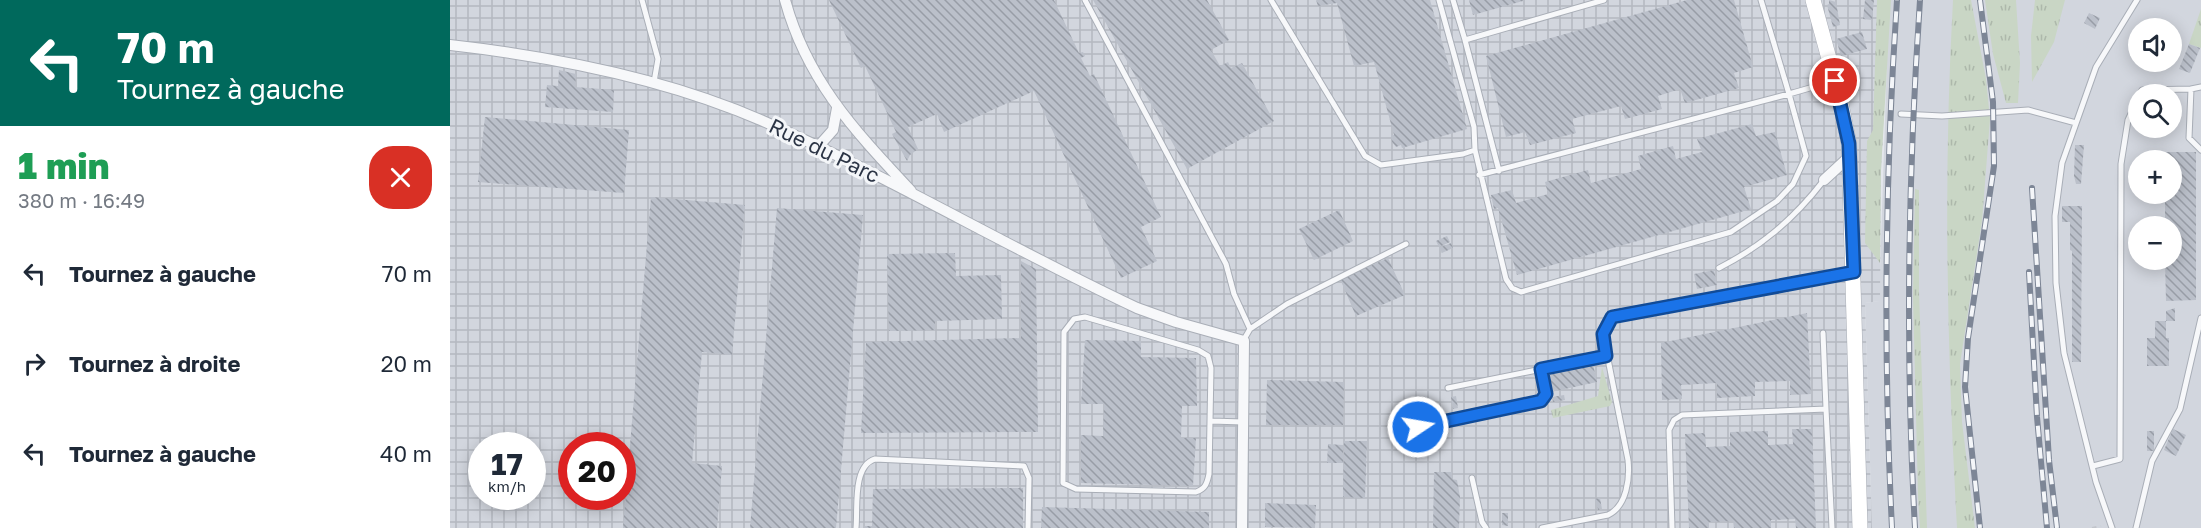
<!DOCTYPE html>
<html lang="fr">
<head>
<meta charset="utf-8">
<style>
	body { margin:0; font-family:"Golos Text",sans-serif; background:#f2f2f3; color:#1f2937; height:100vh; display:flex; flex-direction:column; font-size:22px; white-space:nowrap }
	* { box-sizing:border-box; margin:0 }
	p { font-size:20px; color:#747a83 }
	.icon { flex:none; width:33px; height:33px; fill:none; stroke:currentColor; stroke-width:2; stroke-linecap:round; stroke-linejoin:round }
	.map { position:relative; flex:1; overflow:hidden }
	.drawer { display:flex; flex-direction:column; background:#fff; width:450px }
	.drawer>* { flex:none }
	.banner { background:#00695c; color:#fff; overflow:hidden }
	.fabs { position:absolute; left:1678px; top:18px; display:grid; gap:12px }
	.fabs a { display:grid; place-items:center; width:54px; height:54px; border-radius:50%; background:#fff; box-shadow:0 3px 15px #0003; font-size:30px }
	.speed { position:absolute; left:18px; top:432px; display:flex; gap:12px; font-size:30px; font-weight:700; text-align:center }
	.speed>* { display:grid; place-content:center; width:78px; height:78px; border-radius:50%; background:#fff; box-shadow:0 3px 15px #0003; line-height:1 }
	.speed small { font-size:15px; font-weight:400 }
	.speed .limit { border:9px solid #d22; background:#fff; color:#111 }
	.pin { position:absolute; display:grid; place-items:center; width:51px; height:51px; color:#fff; margin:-26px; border:3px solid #fff; border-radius:50%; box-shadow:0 2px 6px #0007 }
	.me { position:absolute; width:66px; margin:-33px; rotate:78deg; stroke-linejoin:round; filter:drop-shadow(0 0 4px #0008) }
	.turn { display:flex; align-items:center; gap:21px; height:126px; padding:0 18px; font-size:27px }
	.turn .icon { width:78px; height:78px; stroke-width:2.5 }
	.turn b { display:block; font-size:42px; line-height:51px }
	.round { display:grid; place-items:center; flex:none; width:63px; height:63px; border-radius:24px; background:#f2f2f3 }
	.head { display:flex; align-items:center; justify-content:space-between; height:102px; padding:0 18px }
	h1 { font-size:36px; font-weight:800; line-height:45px; color:#1e9e55 }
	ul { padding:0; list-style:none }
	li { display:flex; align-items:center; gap:18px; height:90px; padding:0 18px }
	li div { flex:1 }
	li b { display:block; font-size:22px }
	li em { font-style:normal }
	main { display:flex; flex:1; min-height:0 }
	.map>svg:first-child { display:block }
	.built { fill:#d2d6de; fill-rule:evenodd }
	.industrial { fill:url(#industrial-grid); fill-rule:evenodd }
	.grass { fill:url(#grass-tufts) }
	.building { fill:url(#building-back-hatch) }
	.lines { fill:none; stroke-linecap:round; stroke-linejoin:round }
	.lane-casing { stroke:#a9aeb7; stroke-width:7 }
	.street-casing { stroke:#a9aeb7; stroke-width:12 }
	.secondary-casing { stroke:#a9aeb7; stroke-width:16 }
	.path { stroke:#c2c5cb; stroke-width:2; stroke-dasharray:4.5 4.5; stroke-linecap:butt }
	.lane { stroke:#f7f8fa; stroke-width:5 }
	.street { stroke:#f7f8fa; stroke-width:10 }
	.secondary { stroke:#fff; stroke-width:15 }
	.rail-casing { stroke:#7d8696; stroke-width:6 }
	.rail { stroke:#f4f6f9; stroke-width:4; stroke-dasharray:11; stroke-linecap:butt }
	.route-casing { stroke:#114b97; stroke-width:15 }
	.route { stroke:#1a73e8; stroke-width:10 }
	.labels { text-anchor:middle; stroke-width:6; stroke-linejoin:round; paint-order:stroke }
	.street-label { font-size:21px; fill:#2b3445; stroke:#f4f6f9 }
</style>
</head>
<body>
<main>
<section class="drawer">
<div class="banner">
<div class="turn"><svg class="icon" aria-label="left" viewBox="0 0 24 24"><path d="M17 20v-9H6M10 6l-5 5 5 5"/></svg><div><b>70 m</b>Tournez à gauche</div></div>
</div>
<div class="head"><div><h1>1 min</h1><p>380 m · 16:49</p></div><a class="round" style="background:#d93025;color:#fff"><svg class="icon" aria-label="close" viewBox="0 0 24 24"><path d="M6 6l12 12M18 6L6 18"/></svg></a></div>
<ul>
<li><svg class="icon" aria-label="left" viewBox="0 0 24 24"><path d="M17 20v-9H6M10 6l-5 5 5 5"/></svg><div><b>Tournez à gauche</b></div><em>70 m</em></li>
<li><svg class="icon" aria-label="right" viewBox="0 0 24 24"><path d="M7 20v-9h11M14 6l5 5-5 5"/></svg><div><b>Tournez à droite</b></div><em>20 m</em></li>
<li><svg class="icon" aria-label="left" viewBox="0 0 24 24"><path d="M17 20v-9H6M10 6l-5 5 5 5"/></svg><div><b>Tournez à gauche</b></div><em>40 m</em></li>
</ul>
</section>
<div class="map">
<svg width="1751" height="528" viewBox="0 0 1751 528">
	<defs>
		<pattern id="industrial-grid" width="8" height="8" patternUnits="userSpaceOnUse" patternTransform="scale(1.5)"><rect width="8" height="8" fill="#d2d6de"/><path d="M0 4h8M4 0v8" fill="none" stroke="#b4b8c0"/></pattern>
		<pattern id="grass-tufts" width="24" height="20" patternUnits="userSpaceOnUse" patternTransform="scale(1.5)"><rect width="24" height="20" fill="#c9d6c5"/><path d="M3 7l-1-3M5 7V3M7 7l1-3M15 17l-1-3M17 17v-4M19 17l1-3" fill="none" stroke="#adb8ab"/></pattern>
		<pattern id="building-back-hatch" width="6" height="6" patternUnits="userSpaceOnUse" patternTransform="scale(1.5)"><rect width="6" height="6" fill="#bbc0ca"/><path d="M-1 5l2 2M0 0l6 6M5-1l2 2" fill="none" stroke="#989da6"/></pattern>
	</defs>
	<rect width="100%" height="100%" fill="#e4e7ec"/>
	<path class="built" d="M 1439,0 L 1751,0 L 1751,528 L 1422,528 L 1415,303 L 1429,301 ZM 1689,28 L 1722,28 L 1722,62 L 1689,62 ZM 1689,94 L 1722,94 L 1722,128 L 1689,128 ZM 1689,160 L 1722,160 L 1722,194 L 1689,194 ZM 1689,226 L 1722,226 L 1722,260 L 1689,260 Z"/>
	<path class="industrial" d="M 0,0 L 1439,0 L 1431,170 L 1430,301 L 1415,303 L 1422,528 L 0,528 ZM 32,446 L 82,446 L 82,496 L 32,496 ZM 122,446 L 172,446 L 172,496 L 122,496 Z"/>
	<path class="grass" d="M 1427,0 L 1441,0 L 1431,170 L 1430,263 L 1415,243 L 1417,141 L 1423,130 Z
		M 1503,0 L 1521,0 L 1536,79 L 1540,119 L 1532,221 L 1510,364 L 1512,422 L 1525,528 L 1507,528 C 1497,352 1493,177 1503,0 Z
		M 1535,0 L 1566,0 L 1570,63 L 1568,103 L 1556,103 L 1543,54 Z
		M 1585,0 L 1615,0 L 1604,42 L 1582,82 L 1581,36 Z
		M 1751,9 L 1751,48 L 1739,44 Z
		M 1465,189 L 1469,190 L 1469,291 L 1477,528 L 1470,528 L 1468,496 L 1463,296 Z
		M 1152,367 L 1162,402 L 1160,406 L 1103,418 L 1101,410 L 1148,396 Z"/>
	<path class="building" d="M 379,0 L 604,0 L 629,53 L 633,52 L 635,56 L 631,58 L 640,76 L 644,74 L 711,217 L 691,227 L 707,261 L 671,278 L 584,91 L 494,132 L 487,114 L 458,127 L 468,149 L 460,155 L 457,161 L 442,134 L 446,132 L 415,66 L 411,68 Z
		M 643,0 L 757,0 L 779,40 L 761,50 L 770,66 L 778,62 L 781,68 L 792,63 L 824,121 L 737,169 Z
		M 866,0 L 980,0 L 1017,129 L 952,148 L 951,145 L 946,147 L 942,142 L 941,135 L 944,135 L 924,62 L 904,66 L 887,3 L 868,6 Z
		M 1019,0 L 1073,0 L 1073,1 L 1023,15 Z
		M 1237,0 L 1284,0 L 1303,67 L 1284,73 L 1289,88 L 1235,103 L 1230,89 L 1208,96 L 1212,109 L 1175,119 L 1171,106 L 1122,119 L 1126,133 L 1080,145 L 1075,132 L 1056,137 L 1036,56 Z
		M 1379,0 L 1386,2 L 1390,25 L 1383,27 L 1377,5 L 1379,4 Z
		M 1415,0 L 1424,0 L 1422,20 L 1413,19 Z
		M 1639,13 L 1650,18 L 1645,29 L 1634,23 Z
		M 1412,32 L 1417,49 L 1391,56 L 1386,39 Z
		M 1739,44 L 1750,48 L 1740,73 L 1729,69 Z
		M 109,70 L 126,74 L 125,87 L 164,90 L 163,112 L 95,107 L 97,85 L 108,86 Z
		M 35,117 L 179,130 L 174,193 L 28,182 Z
		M 1302,124 L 1306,136 L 1325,132 L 1337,175 L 1294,187 L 1301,209 L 1067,275 L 1048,208 L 1044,209 L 1041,195 L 1062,190 L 1066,203 L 1098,194 L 1095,182 L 1138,170 L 1141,183 L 1191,169 L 1188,156 L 1223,146 L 1226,159 L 1252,152 L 1247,139 Z
		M 1625,145 L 1634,145 L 1631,184 L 1626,184 L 1624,176 Z
		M 1715,152 L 1746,152 L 1746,300 L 1716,301 L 1715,260 L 1722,260 L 1722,226 L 1715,226 L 1715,194 L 1722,194 L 1722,160 L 1715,160 Z
		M 201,197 L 295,205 L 282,355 L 252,352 L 242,463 L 272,466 L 267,528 L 173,528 Z
		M 1612,206 L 1632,206 L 1631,362 L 1622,362 L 1622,251 L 1620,250 L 1620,222 L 1612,222 Z
		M 327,208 L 413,215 L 386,528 L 300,528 Z
		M 889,210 L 903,241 L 864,260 L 849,229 Z
		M 997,236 L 1000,242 L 989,247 L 986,241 Z
		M 1001,243 L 1003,248 L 992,253 L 989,248 Z
		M 505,253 L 506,276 L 551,275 L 552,319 L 485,321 L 485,330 L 439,331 L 437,254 Z
		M 938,258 L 955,295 L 906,316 L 890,279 Z
		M 571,261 L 586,269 L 588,432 L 411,433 L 416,342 L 571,338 Z
		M 1264,270 L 1267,285 L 1247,289 L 1244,274 Z
		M 1725,308 L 1725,321 L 1716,321 L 1716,338 L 1719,338 L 1719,366 L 1697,366 L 1697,338 L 1705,338 L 1705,321 L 1716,321 L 1716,311 Z
		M 1357,313 L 1361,394 L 1340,395 L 1340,381 L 1305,382 L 1305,396 L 1267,398 L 1267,383 L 1231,385 L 1232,399 L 1212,400 L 1211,343 Z
		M 635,340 L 691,341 L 691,357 L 746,358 L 747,406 L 732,406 L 731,438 L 746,438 L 743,486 L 631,483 L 631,435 L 653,436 L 654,404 L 631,404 Z
		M 1143,364 L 1147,382 L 1101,392 L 1098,374 Z
		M 817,380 L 894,382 L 893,425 L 816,425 Z
		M 1114,395 L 1115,400 L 1103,402 L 1102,397 Z
		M 1006,396 L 1008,408 L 1003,409 L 1001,397 Z
		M 1342,429 L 1362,429 L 1366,528 L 1346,528 L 1345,519 L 1321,520 L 1321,528 L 1284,528 L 1283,521 L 1259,522 L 1259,528 L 1239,528 L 1235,434 L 1255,433 L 1256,447 L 1280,446 L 1280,432 L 1318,431 L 1318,445 L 1343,444 Z
		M 1723,429 L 1736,435 L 1726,456 L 1714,450 Z
		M 978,431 L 980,443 L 975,444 L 972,432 Z
		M 1697,431 L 1704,431 L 1704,451 L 1697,451 Z
		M 894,441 L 917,441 L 915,498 L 893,497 Z
		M 878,444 L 893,445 L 893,463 L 877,463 Z
		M 984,472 L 1002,472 L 1002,479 L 1007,480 L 1010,497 L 1009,528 L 983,528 Z
		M 573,488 L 573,528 L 415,528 L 415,526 L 422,526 L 423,489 Z
		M 1150,498 L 1152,509 L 1148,510 L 1145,499 Z
		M 815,503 L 866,505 L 865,528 L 815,527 Z
		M 592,507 L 759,512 L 759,528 L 591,528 Z
		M 1052,513 L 1058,513 L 1058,526 L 1052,525 Z"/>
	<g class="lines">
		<defs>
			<path id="lane" d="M 192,0 L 208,59 L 204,82
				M 635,0 L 776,264 L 784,294 L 800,329 L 793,341
				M 821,0 L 915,156 L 931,165 L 1013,154 L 1025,150 L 1024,127 L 989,0
				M 1003,0 L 1015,40
				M 1311,0 L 1339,94 L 1384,81
				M 1751,87 L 1741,89 L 1739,138 L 1751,150
				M 1451,114 L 1492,116 L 1578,110 L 1626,123
				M 1025,150 L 1056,279 L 1062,288 L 1071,292 L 1281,232 L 1327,201 L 1343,184 L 1356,156 L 1339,94 L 1029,175
				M 1049,171 L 1015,40 L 1154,0
				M 1269,268 C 1312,246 1344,219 1374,180
				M 635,317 L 748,350 L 758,356 L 761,368 L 759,474 C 757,484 755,489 746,492 L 626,489 L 613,483 L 614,332 L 624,319 Z
				M 800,329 L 837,304 L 956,244
				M 998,388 L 1156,356
				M 1376,409 L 1382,528
				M 761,421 L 793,422
				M 968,427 L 1091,401 L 1096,394 L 1091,369
				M 1643,466 L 1670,459 L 1671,164 L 1678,120 L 1692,90 L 1741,89
				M 1022,478 L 1032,522 L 1036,528
				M 406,528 C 408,509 402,466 425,459 L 574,466 L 579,478 L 578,528
				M 1092,528 L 1158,515 C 1177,506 1180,478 1178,460 L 1153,334
				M 1222,528 L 1219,430 L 1224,420 L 1232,415 L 1376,409 L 1373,333
				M 1662,528 L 1646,482 L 1614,353 L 1606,283 L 1605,216 L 1612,163 L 1646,67 L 1687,0
				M 1686,528 L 1702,461 L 1730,409 L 1751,318"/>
			<path id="street" d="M 335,0 C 357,81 406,132 461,191
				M 0,45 C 106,57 215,78 313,121 C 440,177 561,249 687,308 L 726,322 L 794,341 L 792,528
				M 367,148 L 383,130 L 387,108
				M 1374,180 L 1400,156
				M 1153,334 L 1162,317 L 1404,272"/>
			<path id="secondary" d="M 1363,0 L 1390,99 L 1399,144 L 1410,528"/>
		</defs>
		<use href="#lane" class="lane-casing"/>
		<use href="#street" class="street-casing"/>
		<use href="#secondary" class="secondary-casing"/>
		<path class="path" d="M 1642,528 L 1651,526"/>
		<use href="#lane" class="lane"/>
		<use href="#street" class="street"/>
		<use href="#secondary" class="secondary"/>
		<defs>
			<path id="rail" d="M 1530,0 L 1543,102 L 1544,166 L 1518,338 L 1515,387 L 1530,528
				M 1582,188 L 1599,460 L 1607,528
				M 1579,272 L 1587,417 L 1597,528
				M 1442,528 C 1433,352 1435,176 1447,0
				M 1465,528 C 1455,352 1458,176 1470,0"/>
		</defs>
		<use href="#rail" class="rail-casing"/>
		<use href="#rail" class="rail"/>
	</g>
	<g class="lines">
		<defs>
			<path id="route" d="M 968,427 L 1091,401 L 1096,394 L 1091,369 L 1156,356 L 1153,334 L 1162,317 L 1404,272 L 1399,144 L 1385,81"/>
		</defs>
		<use href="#route" class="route-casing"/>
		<use href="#route" class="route"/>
	</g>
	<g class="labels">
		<g class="street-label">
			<text transform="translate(374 151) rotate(26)" y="7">Rue du Parc</text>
		</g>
	</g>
</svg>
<div class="fabs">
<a><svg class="icon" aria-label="sound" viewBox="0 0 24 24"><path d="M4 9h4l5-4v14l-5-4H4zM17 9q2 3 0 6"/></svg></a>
<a><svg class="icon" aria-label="search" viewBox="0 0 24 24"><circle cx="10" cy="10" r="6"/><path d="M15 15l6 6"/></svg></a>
<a>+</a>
<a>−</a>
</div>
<div class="speed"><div>17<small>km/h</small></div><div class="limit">20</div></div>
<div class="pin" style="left:1385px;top:81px;background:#d93025"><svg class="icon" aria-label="arrive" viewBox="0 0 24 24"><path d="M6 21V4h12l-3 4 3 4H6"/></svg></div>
<svg class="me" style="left:968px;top:427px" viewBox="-20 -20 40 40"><circle r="17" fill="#1a73e8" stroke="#fff" stroke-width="3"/><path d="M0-11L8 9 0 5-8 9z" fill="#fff"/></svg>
</div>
</main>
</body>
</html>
